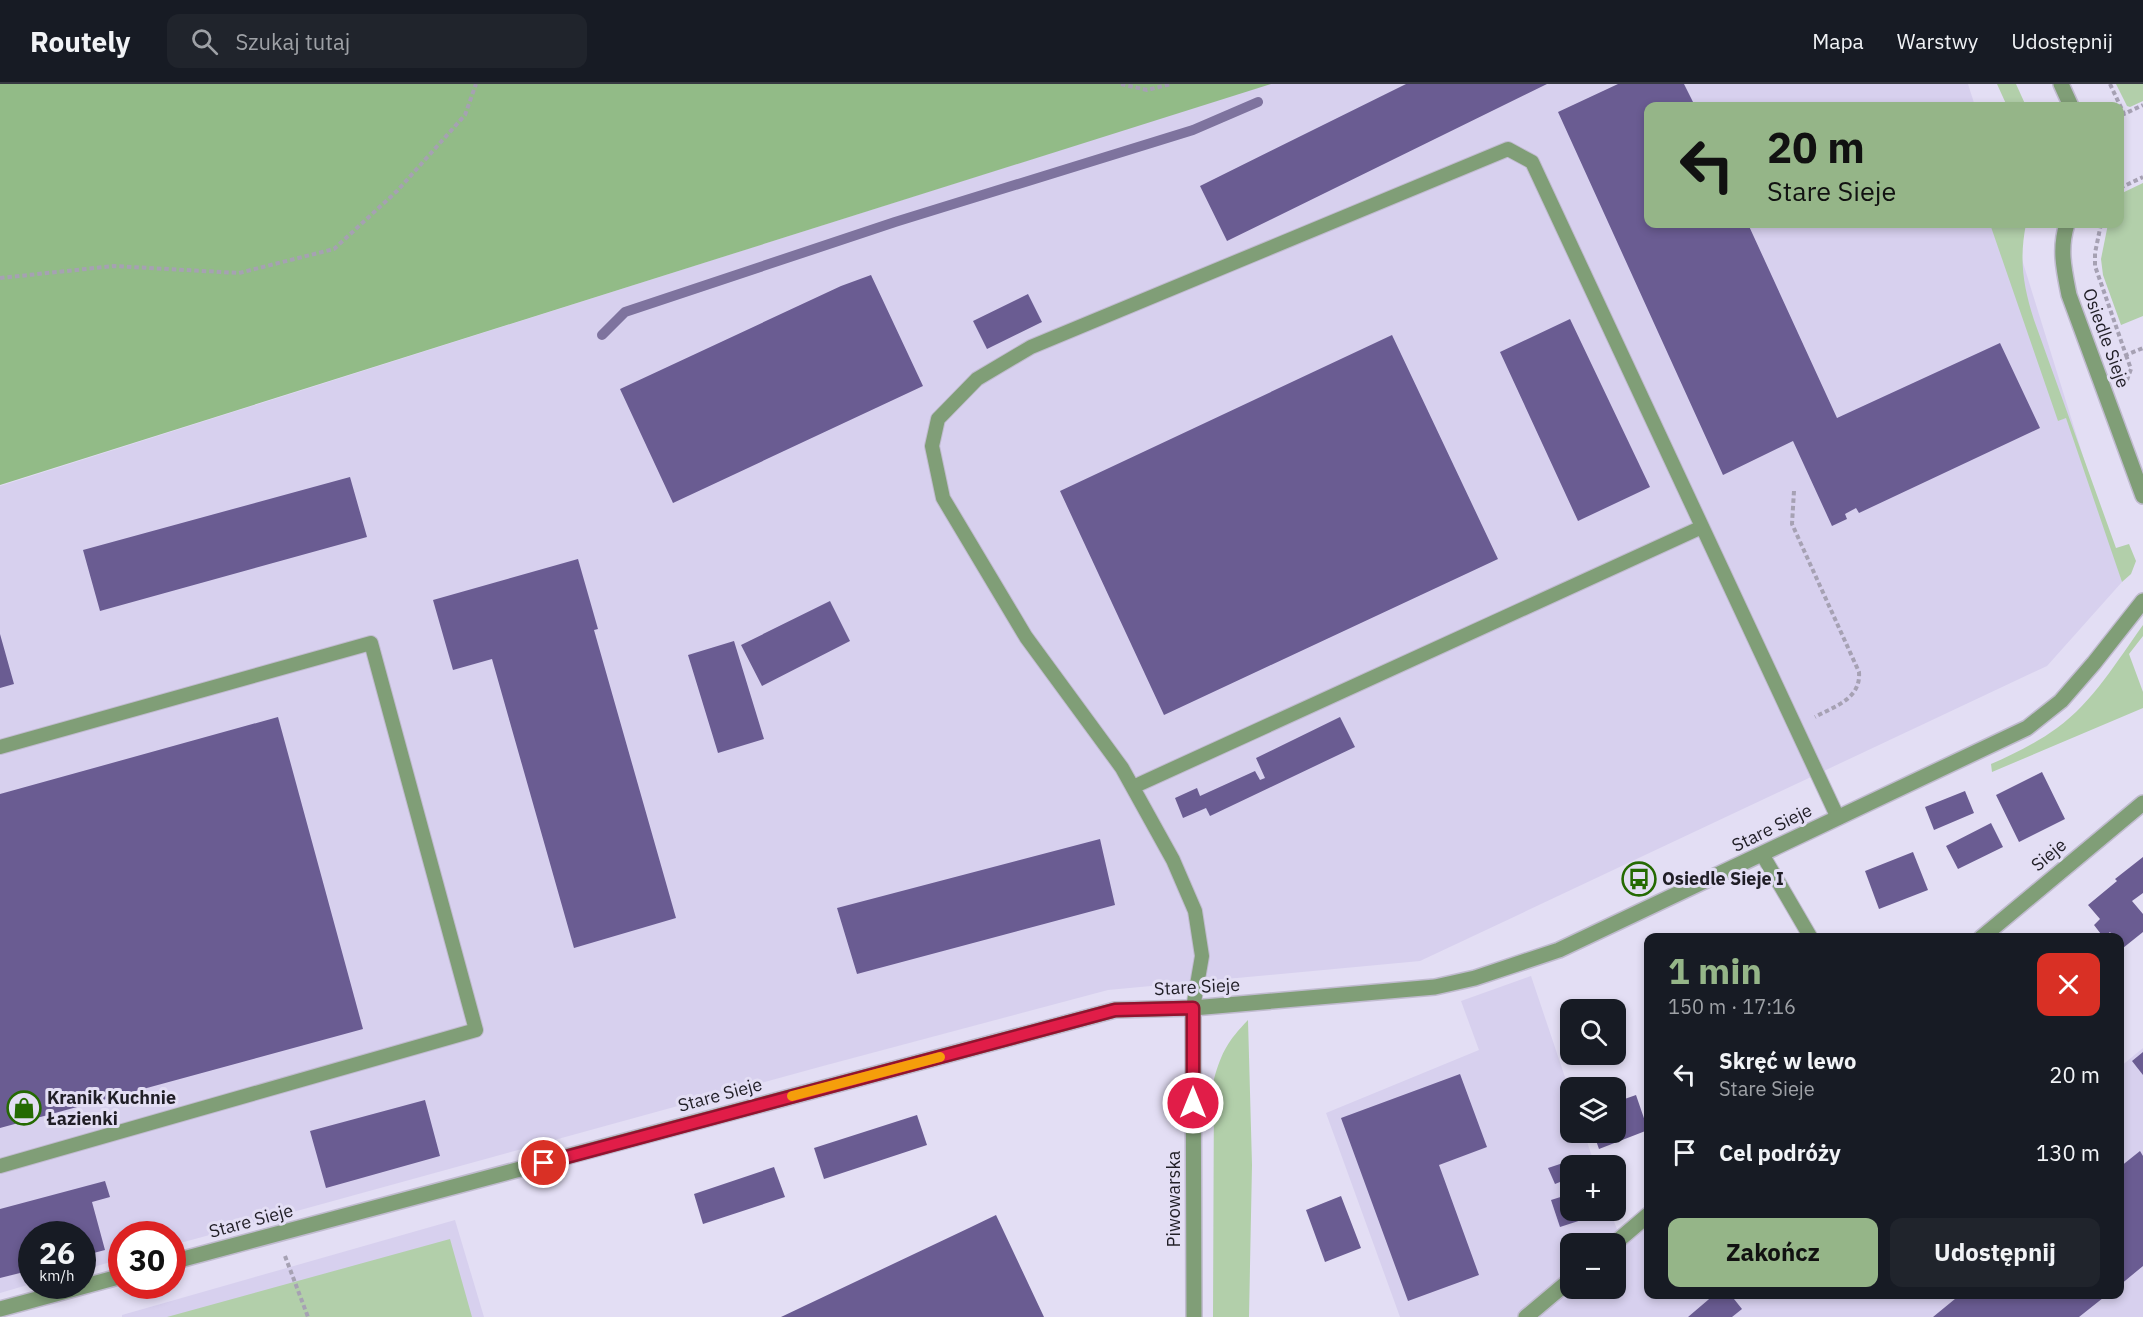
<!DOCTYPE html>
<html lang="pl">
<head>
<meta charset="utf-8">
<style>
	body { margin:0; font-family:"IBM Plex Sans",sans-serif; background:#20242c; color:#f1f3f6; height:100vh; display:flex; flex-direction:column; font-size:22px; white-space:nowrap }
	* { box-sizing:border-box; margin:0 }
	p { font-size:20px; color:#9ea1a6 }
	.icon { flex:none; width:33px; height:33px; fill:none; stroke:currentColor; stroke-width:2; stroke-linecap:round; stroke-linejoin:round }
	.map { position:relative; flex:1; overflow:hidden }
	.panel { position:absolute; left:1644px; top:849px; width:480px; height:366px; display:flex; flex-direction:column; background:#171b24; border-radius:12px; box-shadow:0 3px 9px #0003 }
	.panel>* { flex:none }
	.hud { position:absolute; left:1644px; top:18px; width:480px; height:126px; border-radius:12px; box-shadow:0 3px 9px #0003; background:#95b588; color:#111; overflow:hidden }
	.fabs { position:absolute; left:1560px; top:915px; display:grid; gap:12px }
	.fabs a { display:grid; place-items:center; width:66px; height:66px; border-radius:12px; background:#171b24; box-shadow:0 3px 9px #0003; font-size:30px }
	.speed { position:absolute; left:18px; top:1137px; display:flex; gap:12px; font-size:30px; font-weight:700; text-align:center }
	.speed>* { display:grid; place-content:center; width:78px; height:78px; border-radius:50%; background:#171b24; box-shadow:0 3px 9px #0003; line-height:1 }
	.speed small { font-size:15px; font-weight:400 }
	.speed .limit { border:9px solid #d22; background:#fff; color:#111 }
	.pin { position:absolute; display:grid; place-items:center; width:51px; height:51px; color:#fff; margin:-26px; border:3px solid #fff; border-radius:50%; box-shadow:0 2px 6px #0007 }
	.me { position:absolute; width:66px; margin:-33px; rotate:0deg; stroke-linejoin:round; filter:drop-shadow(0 0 4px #0008) }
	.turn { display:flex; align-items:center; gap:21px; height:126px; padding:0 24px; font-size:27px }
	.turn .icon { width:78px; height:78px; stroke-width:2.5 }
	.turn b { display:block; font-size:42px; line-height:51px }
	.round { display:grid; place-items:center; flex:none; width:63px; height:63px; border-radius:12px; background:#20242c }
	.summary { display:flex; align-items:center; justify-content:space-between; height:102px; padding:0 24px }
	h1 { font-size:36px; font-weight:800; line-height:45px; color:#95b588 }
	.cta { display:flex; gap:12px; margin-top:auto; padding:12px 24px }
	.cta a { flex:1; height:69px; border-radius:12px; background:#95b588; color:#111; font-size:24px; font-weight:800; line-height:69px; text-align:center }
	.cta a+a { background:#20242c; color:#f1f3f6 }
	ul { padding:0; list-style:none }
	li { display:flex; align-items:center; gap:18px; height:78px; padding:0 24px }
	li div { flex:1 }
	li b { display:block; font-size:22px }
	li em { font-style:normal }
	header { display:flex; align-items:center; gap:36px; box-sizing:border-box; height:84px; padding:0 30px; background:#171b24; border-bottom:2px solid #363941 }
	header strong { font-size:28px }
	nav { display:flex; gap:33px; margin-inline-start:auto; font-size:21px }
	.search { width:420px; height:54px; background:#20242c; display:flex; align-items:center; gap:15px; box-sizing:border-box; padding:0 21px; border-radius:12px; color:#9ea1a6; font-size:22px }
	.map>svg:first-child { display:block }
	.built { fill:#d7d0ee; fill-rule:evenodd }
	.green { fill:#b2cfaa }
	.forest { fill:#92bb87 }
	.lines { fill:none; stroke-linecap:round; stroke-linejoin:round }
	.stream { stroke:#7e739e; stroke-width:10 }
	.building { fill:#6a5c92 }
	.service-casing { stroke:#c0bbcf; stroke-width:16 }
	.minor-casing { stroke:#c0bbcf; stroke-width:18 }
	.path { stroke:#a6a1b3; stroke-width:4; stroke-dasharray:4.5 3; stroke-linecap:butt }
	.service { stroke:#809e77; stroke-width:14 }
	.minor { stroke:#809e77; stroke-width:15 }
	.route-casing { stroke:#92132f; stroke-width:15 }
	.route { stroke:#e11d48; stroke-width:10 }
	.slow { stroke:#f59e0b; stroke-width:10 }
	.labels { text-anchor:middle; stroke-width:6; stroke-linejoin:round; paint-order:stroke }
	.street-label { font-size:18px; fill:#201e26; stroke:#e3def4 }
	.poi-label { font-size:18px; font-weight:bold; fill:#201e26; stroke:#e3def4; text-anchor:start }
</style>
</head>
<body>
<header>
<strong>Routely</strong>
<div class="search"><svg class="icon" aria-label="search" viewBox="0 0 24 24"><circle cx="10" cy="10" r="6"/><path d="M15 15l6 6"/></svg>Szukaj tutaj</div>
<nav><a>Mapa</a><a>Warstwy</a><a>Udostępnij</a></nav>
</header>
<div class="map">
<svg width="2143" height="1233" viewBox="0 0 2143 1233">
	<rect width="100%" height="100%" fill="#e3def4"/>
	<path class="built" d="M 1268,0 L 1968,0 L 1975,22 L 1648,22 L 1648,140 L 2011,140 L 2122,498 L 2047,582 L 1420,877 L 1108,906 L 823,982 L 173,1161 L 172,1150 L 122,1150 L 121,1175 L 83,1186 L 82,1150 L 32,1150 L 31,1200 L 0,1209 L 0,402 Z
		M 1531,892 L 1570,1008 L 1570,1048 L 1584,1049 L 1595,1081 L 1570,1082 L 1570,1126 L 1610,1127 L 1618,1148 L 1648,1124 L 1648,1210 L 2120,1210 L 2120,983 L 2143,964 L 2143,1233 L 1400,1233 L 1326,1029 L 1479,966 L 1461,917 ZM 1570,1160 L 1616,1160 L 1616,1204 L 1570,1204 Z
		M 455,1136 L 484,1233 L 122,1233 L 122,1231 Z"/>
	<path class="green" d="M 1997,0 L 2016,0 L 2026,22 L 2007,22 Z
		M 2116,0 L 2143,0 L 2143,17 L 2130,23 L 2127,22 Z
		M 2143,99 L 2143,232 L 2121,241 L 2103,191 L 2101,175 L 2108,140 L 2120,140 L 2120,110 Z
		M 1990,140 L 2026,140 C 2019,176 2023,201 2034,236 L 2116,464 L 2129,460 L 2136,477 L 2131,490 L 2122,498 L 2066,334 L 2058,337 Z
		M 2143,541 L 2143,552 L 2129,570 L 2143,608 L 2143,624 L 1992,688 L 1991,680 C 2012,671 2038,658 2057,644 C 2093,618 2117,577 2143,541 Z
		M 1248,936 L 1252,1081 L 1249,1233 L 1213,1233 L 1214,995 C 1222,967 1228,957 1248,936 Z
		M 450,1155 L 472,1233 L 167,1233 Z"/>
	<path class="forest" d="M 0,0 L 1271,0 L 0,401 Z"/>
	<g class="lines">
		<path class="stream" d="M 602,251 L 625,228 L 895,138 L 1193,46 L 1258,18"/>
	</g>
	<path class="building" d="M 1406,0 L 1547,0 L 1227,157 L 1200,102 Z
		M 1618,0 L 1684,0 L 1695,22 L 1648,22 L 1648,140 L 1748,140 L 1837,334 L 2000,259 L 2040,344 L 1859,429 L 1856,424 L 1845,430 L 1847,435 L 1832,442 L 1793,357 L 1723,391 L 1558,28 Z
		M 871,191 L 923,302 L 673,419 L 620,305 L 841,202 Z
		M 1028,210 L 1042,238 L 987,265 L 973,237 Z
		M 1570,235 L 1650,403 L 1578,437 L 1500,268 Z
		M 1392,251 L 1498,475 L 1164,631 L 1060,407 Z
		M 350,393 L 367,453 L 100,527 L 83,466 Z
		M 578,475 L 598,545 L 594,546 L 676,834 L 574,864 L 492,575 L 453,586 L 433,516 Z
		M 830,517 L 850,557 L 762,602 L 741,561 Z
		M 0,550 L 14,600 L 0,604 Z
		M 734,557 L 764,655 L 718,669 L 688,571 Z
		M 278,633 L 363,945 L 0,1044 L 0,710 Z
		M 1340,633 L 1355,663 L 1210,732 L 1206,724 L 1183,734 L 1175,714 L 1197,704 L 1200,712 L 1255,687 L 1260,696 L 1265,694 L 1256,674 Z
		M 2042,688 L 2065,735 L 2019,758 L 1996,711 Z
		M 1965,707 L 1974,729 L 1934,746 L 1925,723 Z
		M 1991,739 L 2003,763 L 1958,785 L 1946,762 Z
		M 1100,755 L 1115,821 L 857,890 L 837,824 Z
		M 1913,768 L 1928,806 L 1879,825 L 1865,787 Z
		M 2143,773 L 2143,809 L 2132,817 L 2143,830 L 2143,848 L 2123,864 L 2120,860 L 2120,854 L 2114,854 L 2110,848 L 2104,854 L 2094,841 L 2100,835 L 2088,821 L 2117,797 L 2115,795 Z
		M 2143,968 L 2143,991 L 2132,977 Z
		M 1460,990 L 1487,1063 L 1439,1081 L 1479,1191 L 1408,1217 L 1341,1034 Z
		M 1636,1011 L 1648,1046 L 1599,1065 L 1593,1048 L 1616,1048 L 1616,1018 Z
		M 425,1016 L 440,1072 L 326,1104 L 310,1047 Z
		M 917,1031 L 927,1061 L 824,1095 L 814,1064 Z
		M 2140,1067 L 2143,1072 L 2143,1182 L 2120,1201 L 2120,1083 Z
		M 1578,1074 L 1581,1082 L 1570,1082 L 1570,1094 L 1555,1100 L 1548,1084 Z
		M 774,1083 L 785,1113 L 703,1140 L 694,1110 Z
		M 105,1097 L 110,1113 L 92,1118 L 105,1166 L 82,1172 L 82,1150 L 32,1150 L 32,1186 L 0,1194 L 0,1125 Z
		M 1570,1110 L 1570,1126 L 1598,1126 L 1600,1130 L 1560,1143 L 1551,1116 Z
		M 1341,1112 L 1361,1164 L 1325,1178 L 1306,1126 Z
		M 996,1131 L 1044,1233 L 781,1233 L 969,1144 Z
		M 1715,1210 L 1730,1210 L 1742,1225 L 1732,1233 L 1688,1233 Z
		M 1961,1210 L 2108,1210 L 2079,1233 L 1933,1233 Z"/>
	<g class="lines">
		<defs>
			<path id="service" d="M 0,663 L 371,559 L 476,946 L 0,1082
				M 1133,703 L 1702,443
				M 1762,770 L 1811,854
				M 1193,924 L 1202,872 L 1195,827 L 1173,776 L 1122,684 L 1026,553 L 943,414 L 932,362 L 938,335 L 977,295 L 1031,263 L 1508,65 L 1532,78 L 1838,734"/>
			<path id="minor" d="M 2061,0 L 2071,22
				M 2067,140 C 2059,165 2064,186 2069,211 L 2143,412
				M 1981,854 L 2143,719
				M 1193,924 L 1194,1233
				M 1614,1160 L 1648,1131
				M 172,1178 L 1115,926 L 1193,924 L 1435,903 L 1475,894 L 1559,866 L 2027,644 L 2061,617 L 2094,579 L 2143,517
				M 0,1225 L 122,1192
				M 1526,1233 L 1570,1196"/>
		</defs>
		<use href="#service" class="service-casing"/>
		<use href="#minor" class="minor-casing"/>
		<path class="path" d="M 1121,0 L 1147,6 L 1171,0
			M 2110,0 L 2124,30 L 2143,21
			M 2120,104 L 2143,93
			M 2101,140 L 2095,169 L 2095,182 L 2126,271 L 2143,264
			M 0,194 L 114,182 L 239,189 L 334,165 L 397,107 L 465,31 L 476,0
			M 2126,271 L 2131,285 L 2127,296
			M 1794,407 L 1792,440 L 1859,588 C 1861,615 1835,622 1815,633
			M 285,1172 L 308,1233"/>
		<use href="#service" class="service"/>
		<use href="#minor" class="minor"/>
	</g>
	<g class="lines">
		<defs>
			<path id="route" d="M 544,1079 L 1115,926 L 1193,924 L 1193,1019"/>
		</defs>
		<use href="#route" class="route-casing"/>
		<use href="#route" class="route"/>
		<path class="slow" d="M 792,1012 L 940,973"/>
	</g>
	<defs>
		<symbol id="bus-ring" viewBox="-11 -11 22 22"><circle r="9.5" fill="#e3def4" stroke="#256a02" stroke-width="1.5"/><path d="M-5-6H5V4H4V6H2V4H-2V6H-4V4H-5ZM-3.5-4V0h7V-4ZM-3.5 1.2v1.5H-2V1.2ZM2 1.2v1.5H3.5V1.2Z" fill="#256a02"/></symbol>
		<symbol id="shop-ring" viewBox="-11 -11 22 22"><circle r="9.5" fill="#e3def4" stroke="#256a02" stroke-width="1.5"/><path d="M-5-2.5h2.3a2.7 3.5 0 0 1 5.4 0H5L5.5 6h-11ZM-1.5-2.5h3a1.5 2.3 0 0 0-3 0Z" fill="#256a02"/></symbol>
	</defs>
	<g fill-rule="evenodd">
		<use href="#bus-ring" x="1620" y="776" width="38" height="38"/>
		<use href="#shop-ring" x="5" y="1005" width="38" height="38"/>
	</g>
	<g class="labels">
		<g class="street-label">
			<text transform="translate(2106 254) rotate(70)" y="6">Osiedle Sieje</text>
			<text transform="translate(1772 744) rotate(-26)" y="6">Stare Sieje</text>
			<text transform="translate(2049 771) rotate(-40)" y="6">Sieje</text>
			<text transform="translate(1197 903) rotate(-3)" y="6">Stare Sieje</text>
			<text transform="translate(720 1011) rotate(-15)" y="6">Stare Sieje</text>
			<text transform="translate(1174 1115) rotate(-90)" y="6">Piwowarska</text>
			<text transform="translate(251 1137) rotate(-15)" y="6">Stare Sieje</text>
		</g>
		<g class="poi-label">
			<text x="1662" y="801">Osiedle Sieje I</text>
			<text x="47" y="1020">Kranik Kuchnie<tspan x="47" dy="21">Łazienki</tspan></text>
		</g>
	</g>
</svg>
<div class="fabs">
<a><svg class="icon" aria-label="search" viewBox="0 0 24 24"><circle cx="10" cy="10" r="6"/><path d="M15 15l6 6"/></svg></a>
<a><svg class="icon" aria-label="layers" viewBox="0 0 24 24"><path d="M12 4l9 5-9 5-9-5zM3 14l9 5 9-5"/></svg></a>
<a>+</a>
<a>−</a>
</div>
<div class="speed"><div>26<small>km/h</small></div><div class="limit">30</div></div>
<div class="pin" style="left:544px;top:1079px;background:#d93025"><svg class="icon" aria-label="arrive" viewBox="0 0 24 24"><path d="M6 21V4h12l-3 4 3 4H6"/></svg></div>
<svg class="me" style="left:1193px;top:1019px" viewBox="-20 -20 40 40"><circle r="17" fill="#e11d48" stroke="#fff" stroke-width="3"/><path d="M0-11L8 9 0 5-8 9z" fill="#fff"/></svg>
<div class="hud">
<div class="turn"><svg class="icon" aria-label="left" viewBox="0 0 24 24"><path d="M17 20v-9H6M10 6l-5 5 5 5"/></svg><div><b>20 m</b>Stare Sieje</div></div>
</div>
<section class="panel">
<div class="summary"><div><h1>1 min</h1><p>150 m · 17:16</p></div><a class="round" style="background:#d93025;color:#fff"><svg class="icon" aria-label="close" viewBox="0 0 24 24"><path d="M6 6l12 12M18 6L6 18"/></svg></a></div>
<ul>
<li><svg class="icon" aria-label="left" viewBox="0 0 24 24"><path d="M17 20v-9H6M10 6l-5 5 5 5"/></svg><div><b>Skręć w lewo</b><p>Stare Sieje</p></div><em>20 m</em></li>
<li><svg class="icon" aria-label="arrive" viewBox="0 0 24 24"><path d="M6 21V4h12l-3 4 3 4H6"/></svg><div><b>Cel podróży</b></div><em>130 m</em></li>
</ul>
<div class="cta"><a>Zakończ</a><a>Udostępnij</a></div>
</section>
</div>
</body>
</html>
